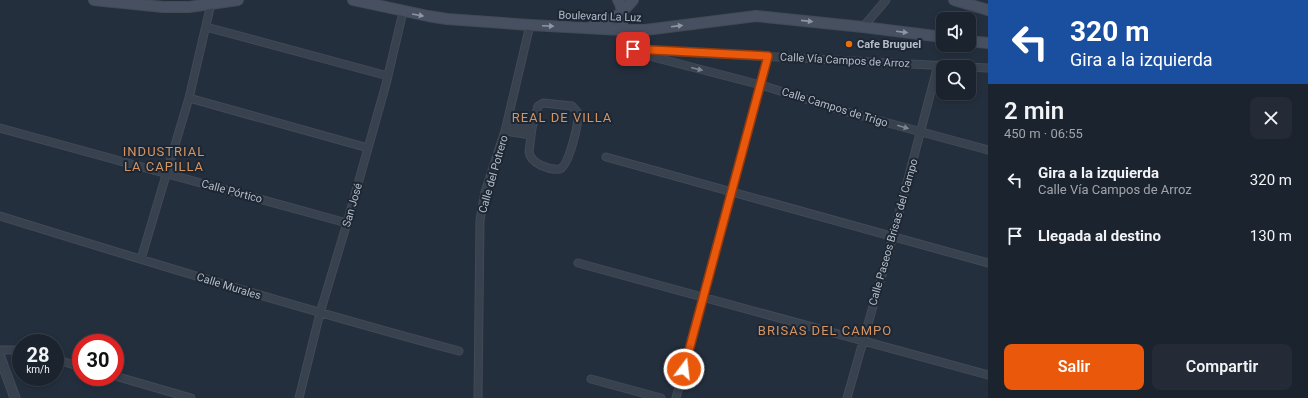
<!DOCTYPE html>
<html lang="es">
<head>
<meta charset="utf-8">
<style>
	body { margin:0; font-family:Roboto,sans-serif; background:#242b36; color:#f1f3f6; height:100vh; display:flex; flex-direction:column; font-size:15px; white-space:nowrap }
	* { box-sizing:border-box; margin:0 }
	p { font-size:13px; color:#a0a4aa }
	.icon { flex:none; width:22px; height:22px; fill:none; stroke:currentColor; stroke-width:2; stroke-linecap:round; stroke-linejoin:round }
	.map { position:relative; flex:1; overflow:hidden }
	.panel { display:flex; flex-direction:column; background:#1b232e; width:320px }
	.panel>* { flex:none }
	.hud { background:#1a4fa0; color:#fff; overflow:hidden }
	.tools { position:absolute; left:936px; top:12px; display:grid; gap:8px }
	.tools a { display:grid; place-items:center; width:40px; height:40px; border-radius:8px; background:#1b232e; box-shadow:0 2px 6px #0003,0 0 0 1px #39404a; font-size:20px }
	.speed { position:absolute; left:12px; top:334px; display:flex; gap:8px; font-size:20px; font-weight:700; text-align:center }
	.speed>* { display:grid; place-content:center; width:52px; height:52px; border-radius:50%; background:#1b232e; box-shadow:0 2px 6px #0003,0 0 0 1px #39404a; line-height:1 }
	.speed small { font-size:10px; font-weight:400 }
	.speed .limit { border:6px solid #d22; background:#fff; color:#111 }
	.pin { position:absolute; display:grid; place-items:center; width:34px; height:34px; color:#fff; margin:-17px; border-radius:8px; box-shadow:0 2px 6px #0006 }
	.me { position:absolute; width:44px; margin:-22px; rotate:15deg; stroke-linejoin:round; filter:drop-shadow(0 0 3px #0008) }
	.turn { display:flex; align-items:center; gap:14px; height:84px; padding:0 16px; font-size:18px }
	.turn .icon { width:52px; height:52px; stroke-width:2.5 }
	.turn b { display:block; font-size:28px; line-height:34px }
	.round { display:grid; place-items:center; flex:none; width:42px; height:42px; border-radius:8px; background:#242b36 }
	.summary { display:flex; align-items:center; justify-content:space-between; height:68px; padding:0 16px }
	h1 { font-size:24px; font-weight:600; line-height:30px }
	.primary-button { display:flex; gap:8px; margin-top:auto; padding:8px 16px }
	.primary-button a { flex:1; height:46px; border-radius:8px; background:#ea580c; color:#fff; font-size:16px; font-weight:600; line-height:46px; text-align:center }
	.primary-button a+a { background:#242b36; color:#f1f3f6 }
	ul { padding:0; list-style:none }
	li { display:flex; align-items:center; gap:12px; height:56px; padding:0 16px }
	li div { flex:1 }
	li b { display:block; font-size:15px }
	li em { font-style:normal }
	main { display:flex; flex:1; min-height:0 }
	.map>svg:first-child { display:block }
	.lines { fill:none; stroke-linecap:round; stroke-linejoin:round }
	.minor-casing { stroke:#414a57; stroke-width:9 }
	.tertiary-casing { stroke:#414a57; stroke-width:11 }
	.secondary-casing { stroke:#414a57; stroke-width:12 }
	.minor { stroke:#38414e; stroke-width:7 }
	.tertiary { stroke:#38414e; stroke-width:9 }
	.secondary { stroke:#465061; stroke-width:10 }
	.oneway { fill:#8e96a5 }
	.oneway2 { fill:#7c8592 }
	.route-casing { stroke:#983908; stroke-width:10 }
	.route { stroke:#ea580c; stroke-width:7 }
	.food-dot { fill:#e8710a; stroke:#1d2633; stroke-width:1.5 }
	.labels { text-anchor:middle; stroke-width:4; stroke-linejoin:round; paint-order:stroke }
	.street-label { font-size:11px; fill:#b4bcc9; stroke:#1d2633 }
	.poi-label { font-size:11px; font-weight:bold; fill:#b4bcc9; stroke:#1d2633; text-anchor:start }
	.quarter-label { font-size:13px; letter-spacing:1px; fill:#d59563; stroke:#1d2633 }
</style>
</head>
<body>
<main>
<div class="map">
<svg width="988" height="398" viewBox="0 0 988 398">
	<rect width="100%" height="100%" fill="#242f3e"/>
	<g class="lines">
		<defs>
			<path id="minor" d="M 206,27 L 388,76
				M 863,27 L 886,0
				M 622,30 L 624,43 L 628,46 L 649,56 L 761,85 L 840,110 L 988,150
				M 639,50 L 988,68
				M 189,98 L 368,148
				M 543,103 L 572,106 L 578,113 C 579,123 569,165 560,169 C 549,170 531,164 529,152 L 532,128 L 538,106 Z
				M 507,124 L 532,128
				M 0,128 L 347,223
				M 505,131 L 531,135
				M 606,157 L 988,263
				M 0,216 C 152,263 305,310 459,351
				M 141,259 L 189,98 L 211,4
				M 578,263 L 988,375
				M 0,350 L 21,350
				M 55,359 L 81,367
				M 115,376 L 191,398
				M 591,379 L 661,398
				M 299,398 L 320,313 L 347,223 L 386,84 L 403,12
				M 478,398 L 480,220 L 485,192 L 505,131 L 530,25
				M 676,398 L 768,56
				M 847,398 L 893,236 L 938,65"/>
			<path id="tertiary" d="M 0,357 L 15,398"/>
			<path id="secondary" d="M 94,0 L 163,7 L 189,7 L 238,0
				M 353,0 L 428,16 L 447,19 L 530,25 L 622,30 L 645,30 L 756,16 L 863,27 L 943,37
				M 618,0 C 624,8 622,21 622,30
				M 954,0 L 988,10
				M 592,26 C 612,22 620,15 633,0
				M 969,41 L 988,43"/>
		</defs>
		<use href="#minor" class="minor-casing"/>
		<use href="#tertiary" class="tertiary-casing"/>
		<use href="#secondary" class="secondary-casing"/>
		<use href="#minor" class="minor"/>
		<use href="#tertiary" class="tertiary"/>
		<use href="#secondary" class="secondary"/>
	</g>
	<defs><path id="oneway-solid" d="M-6-.8H1V-3.2L6.5 0L1 3.2V.8H-6Z"/></defs>
	<g class="oneway">
		<use href="#oneway-solid" transform="translate(418 15) rotate(10)"/>
		<use href="#oneway-solid" transform="translate(807 21) rotate(6)"/>
		<use href="#oneway-solid" transform="translate(548 26) rotate(3)"/>
		<use href="#oneway-solid" transform="translate(677 26) rotate(-7)"/>
		<use href="#oneway-solid" transform="translate(902 32) rotate(7)"/>
	</g>
	<g class="oneway2">
		<use href="#oneway-solid" transform="translate(697 69) rotate(14)"/>
		<use href="#oneway-solid" transform="translate(903 127) rotate(16)"/>
	</g>
	<g class="lines">
		<defs>
			<path id="route" d="M 633,49 L 768,56 L 684,369"/>
		</defs>
		<use href="#route" class="route-casing"/>
		<use href="#route" class="route"/>
	</g>
	<circle class="food-dot" cx="849" cy="44" r="4"/>
	<g class="labels">
		<g class="street-label">
			<text transform="translate(600 16) rotate(2)" y="4">Boulevard La Luz</text>
			<text transform="translate(845 60) rotate(3)" y="4">Calle Vía Campos de Arroz</text>
			<text transform="translate(835 107) rotate(17)" y="4">Calle Campos de Trigo</text>
			<text transform="translate(493 174) rotate(-74)" y="4">Calle del Potrero</text>
			<text transform="translate(232 191) rotate(15)" y="4">Calle Pórtico</text>
			<text transform="translate(352 205) rotate(-74)" y="4">San José</text>
			<text transform="translate(893 232) rotate(-74)" y="4">Calle Paseos Brisas del Campo</text>
			<text transform="translate(229 286) rotate(17)" y="4">Calle Murales</text>
		</g>
		<g class="poi-label">
			<text x="857" y="48">Cafe Bruguel</text>
		</g>
		<g class="quarter-label">
			<text x="562" y="122">REAL DE VILLA</text>
			<text x="164" y="156">INDUSTRIAL<tspan x="164" dy="15">LA CAPILLA</tspan></text>
			<text x="825" y="335">BRISAS DEL CAMPO</text>
		</g>
	</g>
</svg>
<div class="tools">
<a><svg class="icon" aria-label="sound" viewBox="0 0 24 24"><path d="M4 9h4l5-4v14l-5-4H4zM17 9q2 3 0 6"/></svg></a>
<a><svg class="icon" aria-label="search" viewBox="0 0 24 24"><circle cx="10" cy="10" r="6"/><path d="M15 15l6 6"/></svg></a>
</div>
<div class="speed"><div>28<small>km/h</small></div><div class="limit">30</div></div>
<div class="pin" style="left:633px;top:49px;background:#d93025"><svg class="icon" aria-label="arrive" viewBox="0 0 24 24"><path d="M6 21V4h12l-3 4 3 4H6"/></svg></div>
<svg class="me" style="left:684px;top:369px" viewBox="-20 -20 40 40"><circle r="17" fill="#ea580c" stroke="#fff" stroke-width="3"/><path d="M0-11L8 9 0 5-8 9z" fill="#fff"/></svg>
</div>
<section class="panel">
<div class="hud">
<div class="turn"><svg class="icon" aria-label="left" viewBox="0 0 24 24"><path d="M17 20v-9H6M10 6l-5 5 5 5"/></svg><div><b>320 m</b>Gira a la izquierda</div></div>
</div>
<div class="summary"><div><h1>2 min</h1><p>450 m · 06:55</p></div><a class="round"><svg class="icon" aria-label="close" viewBox="0 0 24 24"><path d="M6 6l12 12M18 6L6 18"/></svg></a></div>
<ul>
<li><svg class="icon" aria-label="left" viewBox="0 0 24 24"><path d="M17 20v-9H6M10 6l-5 5 5 5"/></svg><div><b>Gira a la izquierda</b><p>Calle Vía Campos de Arroz</p></div><em>320 m</em></li>
<li><svg class="icon" aria-label="arrive" viewBox="0 0 24 24"><path d="M6 21V4h12l-3 4 3 4H6"/></svg><div><b>Llegada al destino</b></div><em>130 m</em></li>
</ul>
<div class="primary-button"><a>Salir</a><a>Compartir</a></div>
</section>
</main>
</body>
</html>
